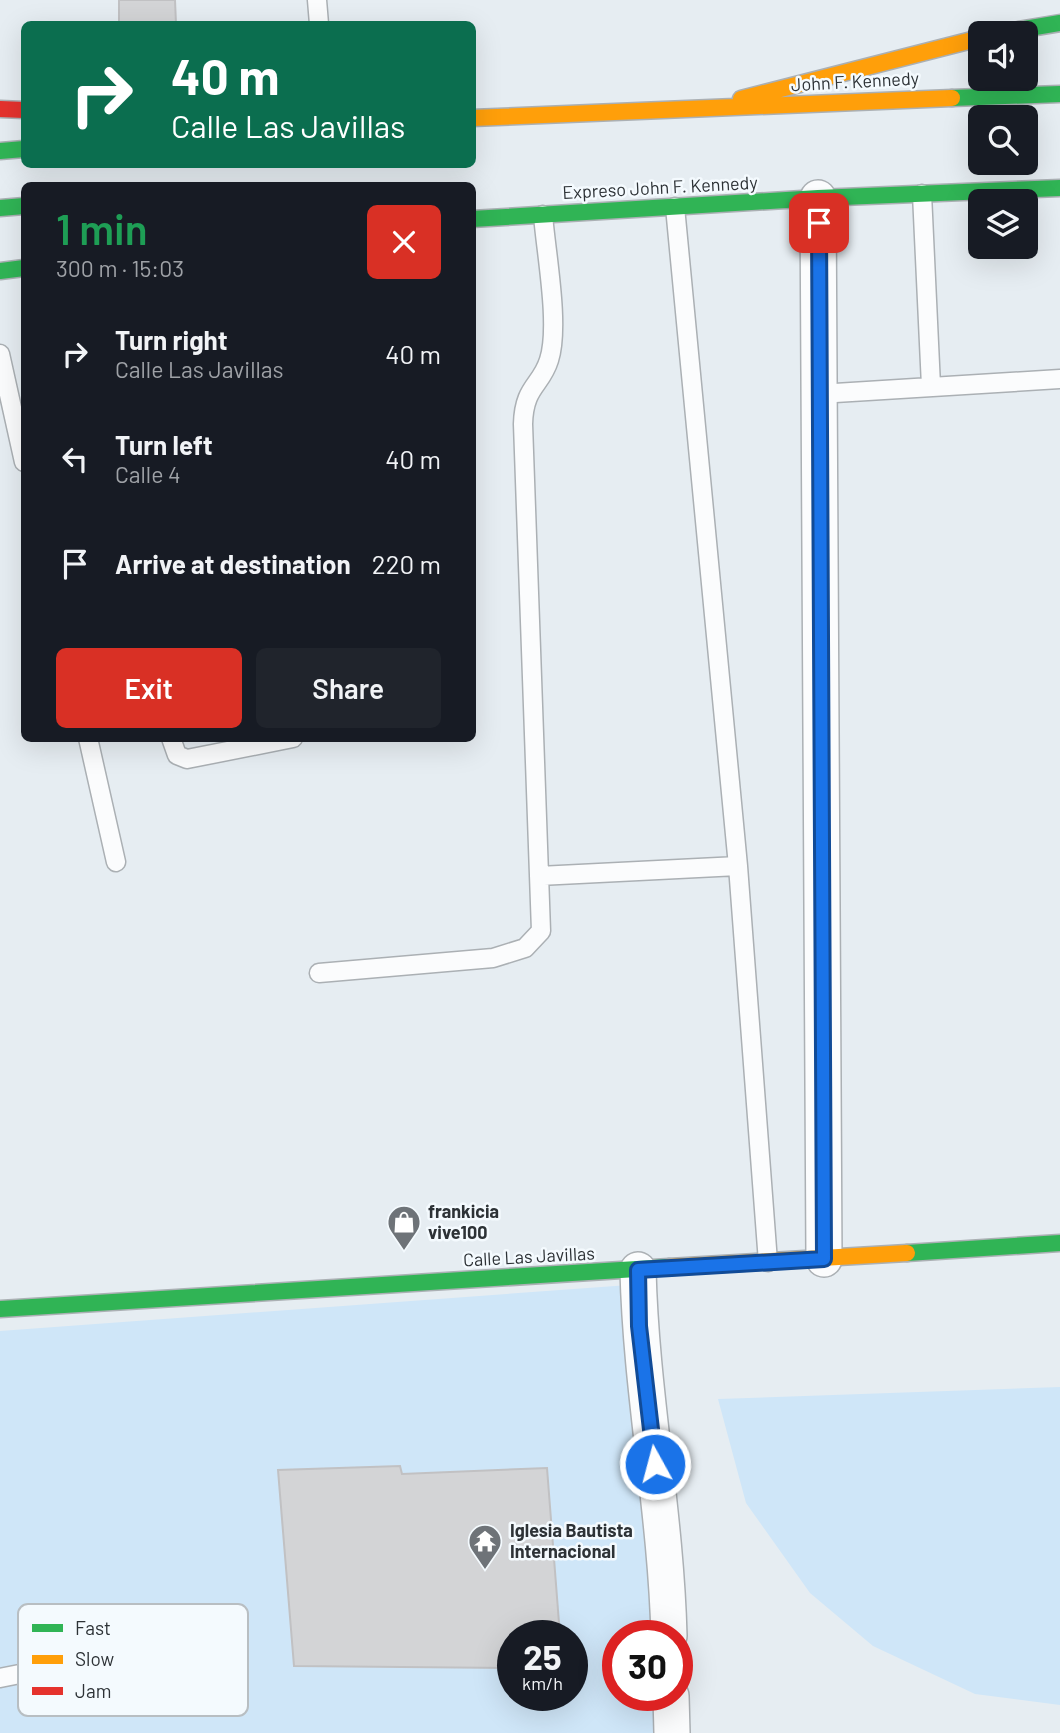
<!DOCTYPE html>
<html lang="en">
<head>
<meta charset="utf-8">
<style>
	body { margin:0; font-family:Barlow,sans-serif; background:#20242c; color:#f1f3f6; height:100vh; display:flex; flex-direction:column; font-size:26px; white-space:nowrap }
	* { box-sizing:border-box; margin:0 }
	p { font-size:23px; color:#9ea1a6 }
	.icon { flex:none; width:38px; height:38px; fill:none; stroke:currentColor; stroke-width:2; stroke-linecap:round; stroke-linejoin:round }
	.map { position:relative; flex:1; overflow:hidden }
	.drawer { position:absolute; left:21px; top:182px; width:455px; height:560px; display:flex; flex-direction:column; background:#171b24; border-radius:10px; box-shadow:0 7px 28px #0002 }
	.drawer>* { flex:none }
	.top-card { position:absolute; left:21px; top:21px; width:455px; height:147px; border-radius:10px; box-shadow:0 7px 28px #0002; background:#0b6e4f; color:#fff; overflow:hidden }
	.buttons { position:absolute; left:968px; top:21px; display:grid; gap:14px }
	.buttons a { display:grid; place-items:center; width:70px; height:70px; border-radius:10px; background:#171b24; box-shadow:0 7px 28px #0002; font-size:35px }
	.speed { position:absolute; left:497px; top:1620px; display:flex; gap:14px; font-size:35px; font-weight:700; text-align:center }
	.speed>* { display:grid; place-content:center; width:91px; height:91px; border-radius:50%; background:#171b24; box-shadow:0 7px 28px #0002; line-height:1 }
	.speed small { font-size:18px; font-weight:400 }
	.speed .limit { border:10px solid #d22; background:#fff; color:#111 }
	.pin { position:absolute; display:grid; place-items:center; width:60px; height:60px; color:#fff; margin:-30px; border-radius:14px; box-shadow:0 4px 10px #0006 }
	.me { position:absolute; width:77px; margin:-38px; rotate:353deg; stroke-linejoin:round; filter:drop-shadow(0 0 5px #0008) }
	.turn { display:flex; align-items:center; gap:24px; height:147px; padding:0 35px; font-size:32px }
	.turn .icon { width:91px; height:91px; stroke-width:2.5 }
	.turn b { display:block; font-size:49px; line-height:60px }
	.round { display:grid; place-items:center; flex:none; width:74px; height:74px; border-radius:10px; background:#20242c }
	.overview { display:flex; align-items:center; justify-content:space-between; height:119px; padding:0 35px }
	h1 { font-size:42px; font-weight:600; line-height:52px; color:#1e9e55 }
	.primary-button { display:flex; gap:14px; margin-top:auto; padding:14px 35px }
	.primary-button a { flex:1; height:80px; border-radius:10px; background:#d93025; color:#fff; font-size:28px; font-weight:600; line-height:80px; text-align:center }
	.primary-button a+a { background:#20242c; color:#f1f3f6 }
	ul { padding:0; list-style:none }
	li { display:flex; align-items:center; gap:21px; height:105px; padding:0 35px }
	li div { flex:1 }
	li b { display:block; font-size:26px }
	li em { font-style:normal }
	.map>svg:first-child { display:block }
	.green { fill:#cfe6f8; fill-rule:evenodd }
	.building { fill:#d3d4d6; stroke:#c1c1c3; stroke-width:2 }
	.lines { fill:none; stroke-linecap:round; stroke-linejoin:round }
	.lane-casing { stroke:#abb0b4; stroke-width:21 }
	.street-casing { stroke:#abb0b4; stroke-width:38 }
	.fast-casing { stroke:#abb0b4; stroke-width:19 }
	.slow-casing { stroke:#abb0b4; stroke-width:19 }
	.jam-casing { stroke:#abb0b4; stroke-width:19 }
	.lane { stroke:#fbfcfd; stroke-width:18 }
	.street { stroke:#fbfcfd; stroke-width:35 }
	.fast { stroke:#30b455; stroke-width:16 }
	.slow { stroke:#ff9f0a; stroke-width:16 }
	.jam { stroke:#e5322d; stroke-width:16 }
	.route-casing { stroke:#114b97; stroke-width:18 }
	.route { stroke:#1a73e8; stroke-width:12 }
	.labels { text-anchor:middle; stroke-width:5; stroke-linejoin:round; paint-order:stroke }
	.street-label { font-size:18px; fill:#2d3236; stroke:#f4fafe }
	.poi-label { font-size:18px; font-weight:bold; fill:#2d3236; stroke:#f4fafe; text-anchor:start }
	.key { fill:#f4fafe; stroke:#b8bec2; stroke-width:2 }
	.key-label { font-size:19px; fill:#2d3236 }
</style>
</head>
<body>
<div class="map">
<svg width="1060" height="1733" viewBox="0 0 1060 1733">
	<rect width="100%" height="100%" fill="#e6edf2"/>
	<path class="green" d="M 629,1285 L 676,1636 L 618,1636 L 618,1696 L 677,1696 L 677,1645 L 689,1733 L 0,1733 L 0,1331 ZM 513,1636 L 572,1636 L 572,1696 L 513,1696 Z
		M 1060,1387 L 1060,1705 L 975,1694 L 873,1646 L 810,1593 L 746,1503 L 718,1399 Z"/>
	<path class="building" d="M 119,0 L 175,0 L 176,24 L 119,24 Z
		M 400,1466 L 402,1474 L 547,1468 L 560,1636 L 513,1636 L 513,1668 L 294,1666 L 278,1470 Z"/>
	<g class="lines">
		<defs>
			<path id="lane" d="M 317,0 L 319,24
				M 922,194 L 931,386
				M 675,207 L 738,866 L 768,1262
				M 0,354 L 24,462
				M 819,394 L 1060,379
				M 88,738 L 116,862
				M 171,738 L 177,755 L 187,759 L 293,738
				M 539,876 L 738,866
				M 319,973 L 493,958 L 525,948 L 541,931 L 523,424 C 524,386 541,386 549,360 C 560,326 546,253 543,215
				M 0,1678 L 60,1666 L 206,1650"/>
			<path id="street" d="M 818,198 L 824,1259
				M 638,1270 C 641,1393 666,1514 669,1636
				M 671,1696 L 672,1733"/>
			<path id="fast" d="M 1001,33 L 1060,23
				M 952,98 L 1060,94
				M 0,151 L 24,149
				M 0,208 L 24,206
				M 472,219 L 818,198 L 1060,188
				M 0,271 L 24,268
				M 907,1253 L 1060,1243
				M 0,1309 L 669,1267"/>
			<path id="slow" d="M 741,99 L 980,38
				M 472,118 L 952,98
				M 669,1267 L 907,1253"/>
			<path id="jam" d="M 0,109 L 24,110"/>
		</defs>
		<use href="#lane" class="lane-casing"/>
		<use href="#street" class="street-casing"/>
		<use href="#fast" class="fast-casing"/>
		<use href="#slow" class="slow-casing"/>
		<use href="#jam" class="jam-casing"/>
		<use href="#lane" class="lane"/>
		<use href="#street" class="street"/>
		<use href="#fast" class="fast"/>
		<use href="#slow" class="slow"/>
		<use href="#jam" class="jam"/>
	</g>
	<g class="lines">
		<defs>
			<path id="route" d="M 655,1464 L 639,1326 L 638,1270 L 824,1259 L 819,223"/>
		</defs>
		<use href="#route" class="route-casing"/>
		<use href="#route" class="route"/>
	</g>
	<defs>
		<symbol id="shop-pin" viewBox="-11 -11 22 30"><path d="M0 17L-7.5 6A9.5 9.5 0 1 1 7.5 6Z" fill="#6e7378" stroke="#f4fafe"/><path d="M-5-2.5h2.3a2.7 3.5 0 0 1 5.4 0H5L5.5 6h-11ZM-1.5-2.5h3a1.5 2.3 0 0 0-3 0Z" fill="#fff"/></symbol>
		<symbol id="temple-pin" viewBox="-11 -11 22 30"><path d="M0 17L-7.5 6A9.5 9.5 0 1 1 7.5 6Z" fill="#6e7378" stroke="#f4fafe"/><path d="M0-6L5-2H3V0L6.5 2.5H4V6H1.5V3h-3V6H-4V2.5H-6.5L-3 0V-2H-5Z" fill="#fff"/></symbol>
	</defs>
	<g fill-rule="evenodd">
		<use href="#shop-pin" x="385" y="1203" width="38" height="52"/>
		<use href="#temple-pin" x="466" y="1522" width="38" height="52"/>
	</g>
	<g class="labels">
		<g class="street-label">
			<text transform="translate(855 82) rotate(-3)" y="6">John F. Kennedy</text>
			<text transform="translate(660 188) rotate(-3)" y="6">Expreso John F. Kennedy</text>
			<text transform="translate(529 1257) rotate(-3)" y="6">Calle Las Javillas</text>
		</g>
		<g class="poi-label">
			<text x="428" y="1218">frankicia<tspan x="428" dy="21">vive100</tspan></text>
			<text x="510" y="1537">Iglesia Bautista<tspan x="510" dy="21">Internacional</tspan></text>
		</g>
	</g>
	<rect x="18" y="1604" width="230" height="112" rx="10" class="key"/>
	<rect x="32" y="1624" width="31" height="8" fill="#30b455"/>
	<rect x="32" y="1655" width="31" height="9" fill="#ff9f0a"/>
	<rect x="32" y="1687" width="31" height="8" fill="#e5322d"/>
	<g class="key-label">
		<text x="75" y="1635">Fast</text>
		<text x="75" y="1666">Slow</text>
		<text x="75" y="1698">Jam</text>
	</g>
</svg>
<div class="buttons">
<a><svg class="icon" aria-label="sound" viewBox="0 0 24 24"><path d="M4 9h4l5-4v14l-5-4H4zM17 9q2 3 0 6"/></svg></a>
<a><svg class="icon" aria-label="search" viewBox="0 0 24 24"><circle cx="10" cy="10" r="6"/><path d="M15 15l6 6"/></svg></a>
<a><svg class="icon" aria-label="layers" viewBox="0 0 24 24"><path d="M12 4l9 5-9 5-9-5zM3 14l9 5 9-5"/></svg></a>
</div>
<div class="speed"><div>25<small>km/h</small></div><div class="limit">30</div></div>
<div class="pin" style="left:819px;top:223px;background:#d93025"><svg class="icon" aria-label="arrive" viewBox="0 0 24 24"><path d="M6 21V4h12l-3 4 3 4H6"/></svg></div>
<svg class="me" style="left:655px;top:1464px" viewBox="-20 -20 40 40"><circle r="17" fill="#1a73e8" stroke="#fff" stroke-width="3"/><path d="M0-11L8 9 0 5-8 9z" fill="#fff"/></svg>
<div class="top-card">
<div class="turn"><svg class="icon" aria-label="right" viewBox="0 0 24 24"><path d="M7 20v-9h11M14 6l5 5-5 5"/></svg><div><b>40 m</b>Calle Las Javillas</div></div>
</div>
<section class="drawer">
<div class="overview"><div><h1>1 min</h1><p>300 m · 15:03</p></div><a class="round" style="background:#d93025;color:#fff"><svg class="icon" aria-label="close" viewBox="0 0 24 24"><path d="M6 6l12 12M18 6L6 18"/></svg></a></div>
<ul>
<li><svg class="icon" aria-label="right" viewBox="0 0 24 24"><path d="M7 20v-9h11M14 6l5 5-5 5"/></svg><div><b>Turn right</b><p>Calle Las Javillas</p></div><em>40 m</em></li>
<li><svg class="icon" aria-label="left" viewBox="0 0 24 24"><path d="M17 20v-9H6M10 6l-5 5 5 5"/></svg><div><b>Turn left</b><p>Calle 4</p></div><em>40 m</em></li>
<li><svg class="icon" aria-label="arrive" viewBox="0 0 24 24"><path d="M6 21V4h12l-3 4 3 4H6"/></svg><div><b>Arrive at destination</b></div><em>220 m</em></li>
</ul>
<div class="primary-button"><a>Exit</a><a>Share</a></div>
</section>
</div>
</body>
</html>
